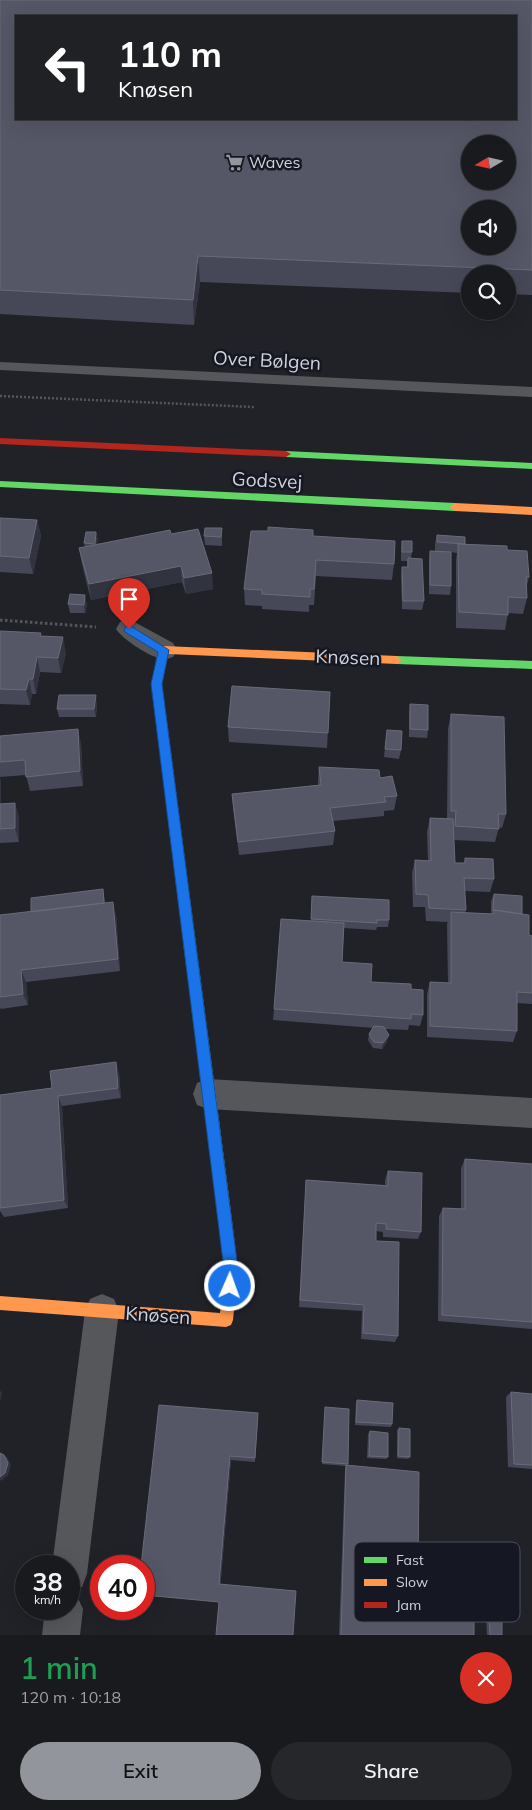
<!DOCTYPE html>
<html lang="en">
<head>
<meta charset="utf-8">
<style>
	body { margin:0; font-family:Mulish,sans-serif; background:#26272b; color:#f1f3f6; height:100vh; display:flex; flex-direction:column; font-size:19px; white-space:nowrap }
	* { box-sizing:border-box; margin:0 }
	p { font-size:16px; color:#9fa1a4 }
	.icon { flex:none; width:28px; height:28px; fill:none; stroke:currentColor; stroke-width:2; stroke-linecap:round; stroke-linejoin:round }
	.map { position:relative; height:1635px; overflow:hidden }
	.side { display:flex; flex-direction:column; background:#191a1e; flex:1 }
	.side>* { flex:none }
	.top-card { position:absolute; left:15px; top:15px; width:502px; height:105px; border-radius:0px; box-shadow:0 5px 20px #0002,0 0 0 1px #37383c; background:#202124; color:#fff; overflow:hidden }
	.needle { width:32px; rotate:261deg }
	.buttons { position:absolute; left:461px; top:135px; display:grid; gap:10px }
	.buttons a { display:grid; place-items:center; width:55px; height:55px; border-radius:50%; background:#191a1e; box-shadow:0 5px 20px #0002,0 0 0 1px #37383c; font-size:25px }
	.speed { position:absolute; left:15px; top:1555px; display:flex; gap:10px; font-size:25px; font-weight:700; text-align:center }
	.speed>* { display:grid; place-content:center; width:65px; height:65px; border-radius:50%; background:#191a1e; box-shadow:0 5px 20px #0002,0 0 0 1px #37383c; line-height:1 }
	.speed small { font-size:12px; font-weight:400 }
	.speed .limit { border:8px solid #d22; background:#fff; color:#111 }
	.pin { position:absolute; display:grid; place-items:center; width:42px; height:42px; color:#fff; margin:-51px -21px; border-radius:50% 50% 50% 0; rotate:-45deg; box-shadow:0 0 5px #0007 }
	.pin .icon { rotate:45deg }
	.me { position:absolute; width:55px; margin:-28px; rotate:2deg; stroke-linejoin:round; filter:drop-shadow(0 0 4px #0008) }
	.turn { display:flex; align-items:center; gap:18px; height:105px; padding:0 20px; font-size:22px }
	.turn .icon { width:65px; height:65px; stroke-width:2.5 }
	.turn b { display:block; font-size:35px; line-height:42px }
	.round { display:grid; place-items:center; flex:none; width:52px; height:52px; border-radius:26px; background:#26272b }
	.headline { display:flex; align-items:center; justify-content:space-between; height:85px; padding:0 20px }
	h1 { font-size:30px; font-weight:600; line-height:38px; color:#1e9e55 }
	.button { display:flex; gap:10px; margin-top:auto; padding:10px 20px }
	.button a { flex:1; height:58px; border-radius:30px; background:#93959c; color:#111; font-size:20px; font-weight:600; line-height:58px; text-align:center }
	.button a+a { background:#26272b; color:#f1f3f6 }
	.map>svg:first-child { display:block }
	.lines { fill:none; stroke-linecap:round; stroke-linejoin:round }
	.path-far1 { stroke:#55565a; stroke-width:2.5; stroke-dasharray:2 2; stroke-linecap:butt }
	.path { stroke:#55565a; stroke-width:3; stroke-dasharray:2.5 2.5; stroke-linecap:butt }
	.lane { fill:#56575b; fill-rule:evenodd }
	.street { fill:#56575b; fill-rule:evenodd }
	.fast { fill:#63d668; fill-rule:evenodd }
	.slow { fill:#ff974d; fill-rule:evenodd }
	.jam { fill:#b3261e; fill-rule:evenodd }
	.wall { fill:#464858 }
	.shaded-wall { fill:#31333f }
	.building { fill:#555766; stroke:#696b78; fill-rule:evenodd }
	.route { fill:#1a73e8; stroke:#114b97 }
	.labels { text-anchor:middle; stroke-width:5; stroke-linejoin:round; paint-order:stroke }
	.far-poi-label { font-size:16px; fill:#d1d3da; stroke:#151722; text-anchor:start }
	.street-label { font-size:19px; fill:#d1d3da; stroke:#151722 }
	.key { fill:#151722; stroke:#4d4f59; stroke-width:1 }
	.key-label { font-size:14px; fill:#d1d3da }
</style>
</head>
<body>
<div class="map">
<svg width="532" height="1635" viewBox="0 0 532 1635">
	<rect width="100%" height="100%" fill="#212228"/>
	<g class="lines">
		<path class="path-far1" d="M 0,396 L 254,407"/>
		<path class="path" d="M 0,620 L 96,627"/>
		<path class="lane" d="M 0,362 L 532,387 L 532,397 L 0,370 Z"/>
		<path class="street" d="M 129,619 L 173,643 L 177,650 L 173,657 C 169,658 166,660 162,659 C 150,657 122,639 116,629 L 120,622 Z
			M 208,1079 L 532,1098 L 532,1128 L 208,1109 L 197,1105 L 193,1094 L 197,1083 Z
			M 102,1294 L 114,1299 L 119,1311 L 87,1574 L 82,1587 L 69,1592 L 69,1566 L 52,1566 L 85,1311 L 90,1299 Z
			M 69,1592 L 77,1596 L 83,1609 L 80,1635 L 42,1635 L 45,1609 L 69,1609 Z"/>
		<path class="fast" d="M 286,451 L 532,463 L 532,469 L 286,457 L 281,454 Z
			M 0,481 L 455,503 L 460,507 L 455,511 L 0,487 Z
			M 397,656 L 532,661 L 532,669 L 397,664 L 392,660 Z
			M 176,832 L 180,834 L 182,837 L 228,1189 L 226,1194 L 221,1196 L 216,1194 L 214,1189 L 170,837 L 172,834 Z"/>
		<path class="slow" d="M 455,503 L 532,507 L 532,515 L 455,511 L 450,507 Z
			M 164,646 L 397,656 L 402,660 L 397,664 L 168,654 L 162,684 L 182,837 L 180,840 L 176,842 L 172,840 L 170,837 L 152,684 L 159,650 Z
			M 221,1182 L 226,1184 L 228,1189 L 238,1269 L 233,1320 L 231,1325 L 226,1327 L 0,1310 L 0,1296 L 220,1313 L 224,1269 L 214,1189 L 216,1184 Z"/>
		<path class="jam" d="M 0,438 L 286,451 L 291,454 L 286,457 L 0,444 Z"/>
	</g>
	<path class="wall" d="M 0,0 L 532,0 L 532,295 L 508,294 L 508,274 L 470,274 L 470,293 L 200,282 L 194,325 L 0,314 Z
		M 0,518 L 37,520 L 41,536 L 33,574 L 0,572 Z
		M 222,528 L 222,546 L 205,545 L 204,536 Z
		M 96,532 L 98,541 L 97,544 L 171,534 L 213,589 L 186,594 L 182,582 L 91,600 L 82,564 L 79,548 L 85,547 L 84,543 Z
		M 437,535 L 465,544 L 507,550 L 529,577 L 526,589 L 527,598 L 523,614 L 508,613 L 505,630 L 456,628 L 456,560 L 457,553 L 451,552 L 451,586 L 450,595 L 429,594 L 429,560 L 430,551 L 435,551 L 435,544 Z
		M 313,536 L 394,564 L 392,580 L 316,576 L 314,605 L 309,605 L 309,612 L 262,609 L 262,606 L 245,605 L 244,589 Z
		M 402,541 L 412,552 L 411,558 L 424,601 L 422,610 L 402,609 L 401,576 L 402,567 L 407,567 L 407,561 L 401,561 L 401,550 Z
		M 68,604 L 87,604 L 85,613 L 70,613 Z
		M 0,631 L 42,636 L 66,653 L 61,673 L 40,672 L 36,694 L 32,694 L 30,705 L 0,704 Z
		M 330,692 L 327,748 L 229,742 L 228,727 Z
		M 97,704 L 96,717 L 59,717 L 57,709 Z
		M 410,704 L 428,730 L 427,738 L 409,737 L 409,713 Z
		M 451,714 L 506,814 L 502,828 L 499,827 L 495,842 L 454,840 L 455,863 L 464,863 L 465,858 L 494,879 L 490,892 L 465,891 L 466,910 L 465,913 L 491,914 L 491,901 L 494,894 L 522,914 L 529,935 L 532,936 L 532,1004 L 517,1003 L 517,1031 L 513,1042 L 427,1037 L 427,994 L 430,982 L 448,983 L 447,924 L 448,922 L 426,921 L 425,907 L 413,907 L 412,873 L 415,860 L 428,861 L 427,832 L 430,818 L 447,819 L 448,729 Z
		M 387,730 L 401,750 L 399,759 L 384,757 Z
		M 0,736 L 81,743 L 83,786 L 30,791 L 26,775 L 0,777 Z
		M 319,767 L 380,778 L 397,796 L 394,810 L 384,811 L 384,816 L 333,821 L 335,831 L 333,845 L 239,855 L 233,808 L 232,794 L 318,785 L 318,781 Z
		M 0,778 L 1,804 L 19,816 L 19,842 L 0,843 Z
		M 103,889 L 105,903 L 116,915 L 120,971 L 26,982 L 28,1005 L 1,1009 L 0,1007 L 0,915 L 31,912 Z
		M 312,896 L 389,920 L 388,927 L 377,927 L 376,930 L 344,928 L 342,962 L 371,982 L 411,989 L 423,1015 L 420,1026 L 409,1025 L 408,1030 L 385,1029 L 387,1042 L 382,1049 L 373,1048 L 368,1040 L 369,1034 L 374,1028 L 273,1020 L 274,1009 L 311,921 Z
		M 119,1073 L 121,1098 L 62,1106 L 68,1208 L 4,1217 L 0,1211 L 0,1095 L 52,1088 Z
		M 465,1159 L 532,1164 L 532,1329 L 438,1321 L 439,1216 L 443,1208 L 461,1209 L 461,1168 Z
		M 388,1171 L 421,1232 L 418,1239 L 383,1237 L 383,1232 L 376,1231 L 376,1241 L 398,1336 L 395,1342 L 361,1339 L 362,1311 L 299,1307 L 306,1180 L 385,1185 L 385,1180 Z
		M 511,1392 L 532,1394 L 532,1469 L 508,1467 L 506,1397 Z
		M 357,1400 L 392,1424 L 391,1427 L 355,1425 L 356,1403 Z
		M 325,1407 L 348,1464 L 347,1466 L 418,1583 L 474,1635 L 339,1635 L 345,1469 L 346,1466 L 322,1464 Z
		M 258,1418 L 255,1462 L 231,1460 L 219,1602 L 144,1566 Z
		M 399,1428 L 410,1457 L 408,1459 L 397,1458 L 397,1430 Z
		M 370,1431 L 388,1457 L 386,1459 L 367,1458 L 368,1434 Z
		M 486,1616 L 502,1617 L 502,1635 L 487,1635 Z"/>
	<path class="shaded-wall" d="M 198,256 L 200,282 L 194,325 L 193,300 Z
		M 37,520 L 41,536 L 33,574 L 29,558 Z
		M 96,532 L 98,541 L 96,553 L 95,544 Z
		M 181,566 L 182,582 L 91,600 L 89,584 Z
		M 212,573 L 213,589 L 186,594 L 184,578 Z
		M 85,595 L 87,604 L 85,613 L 84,605 Z
		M 63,637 L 66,653 L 61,673 L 58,658 Z
		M 37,657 L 40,672 L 36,694 L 33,679 Z
		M 29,679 L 32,694 L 30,705 L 26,690 Z
		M 96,695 L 97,704 L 96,717 L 94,709 Z
		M 78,729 L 81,743 L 83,786 L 80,771 Z
		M 0,778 L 1,780 L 1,818 L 0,815 Z
		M 15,803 L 19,816 L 19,842 L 15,828 Z
		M 113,902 L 116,915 L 120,971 L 118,959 Z
		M 21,970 L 26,982 L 28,1005 L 23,994 Z
		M 389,1035 L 387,1042 L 382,1049 L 383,1043 Z
		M 116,1062 L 119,1073 L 121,1098 L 118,1088 Z
		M 58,1096 L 62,1106 L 68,1208 L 64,1200 Z
		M 0,1391 L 2,1392 L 0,1402 Z
		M 4,1455 L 7,1457 L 11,1465 L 8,1475 L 1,1481 L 0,1480 L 0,1477 Z
		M 230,1456 L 231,1460 L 220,1584 L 219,1584 Z"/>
	<path class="building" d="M 0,0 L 532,0 L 532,270 L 198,256 L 193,300 L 0,290 ZM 16,16 L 516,16 L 516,119 L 16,119 ZM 470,144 L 508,144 L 508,181 L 470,181 ZM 470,209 L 508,209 L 508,246 L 470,246 Z
		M 0,518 L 37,520 L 29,558 L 0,556 Z
		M 268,527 L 313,530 L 313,536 L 395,541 L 394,564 L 316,560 L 314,589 L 310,589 L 310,597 L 262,594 L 262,590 L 244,589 L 251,531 L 268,531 Z
		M 205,528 L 222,528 L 221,537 L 204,536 Z
		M 198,529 L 212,573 L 184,578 L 181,566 L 89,584 L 79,548 L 170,530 L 171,534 Z
		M 86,532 L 96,532 L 95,544 L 84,543 Z
		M 437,535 L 465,537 L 465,544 L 437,542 Z
		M 402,541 L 412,541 L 412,552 L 402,552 Z
		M 458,544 L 507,546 L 507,550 L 527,551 L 529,577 L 526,577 L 527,598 L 508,597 L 508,615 L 459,612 Z
		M 430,551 L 451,552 L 451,586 L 430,585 Z
		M 408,558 L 422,559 L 424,601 L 403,601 L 402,567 L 408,567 Z
		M 70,594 L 85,595 L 84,605 L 68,604 Z
		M 0,631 L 41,633 L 40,636 L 63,637 L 58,658 L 37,657 L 33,679 L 29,679 L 26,690 L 0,689 Z
		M 232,686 L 330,692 L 328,733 L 228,727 Z
		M 59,695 L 96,695 L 94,709 L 57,709 Z
		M 410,704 L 428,705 L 428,730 L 410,729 Z
		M 451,714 L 504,717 L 506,814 L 498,814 L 499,829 L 455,826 L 456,811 L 451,811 Z
		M 78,729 L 80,771 L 26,777 L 25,760 L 0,762 L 0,736 Z
		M 387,730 L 402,731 L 401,750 L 385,749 Z
		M 319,767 L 379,770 L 380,778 L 392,776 L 397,796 L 384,797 L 386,802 L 330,808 L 335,831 L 238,842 L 232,794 L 321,785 Z
		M 15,803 L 15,828 L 0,829 L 0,804 Z
		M 430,818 L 453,819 L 455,863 L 465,863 L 465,858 L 493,859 L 494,879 L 464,878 L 466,910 L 429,908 L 428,895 L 416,894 L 415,860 L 431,861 Z
		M 103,889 L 104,903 L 31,912 L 31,898 Z
		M 494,894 L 522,896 L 522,914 L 494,910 L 493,911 Z
		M 312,896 L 389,900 L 389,920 L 377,920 L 377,923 L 311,919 Z
		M 113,902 L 118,959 L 21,970 L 23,994 L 0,997 L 0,915 Z
		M 494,910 L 529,915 L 529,935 L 532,936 L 532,993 L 517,992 L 517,1031 L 430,1026 L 430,982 L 451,983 L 451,912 L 494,914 Z
		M 281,919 L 344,923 L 342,962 L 372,964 L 371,982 L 411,984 L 411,989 L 423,990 L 423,1015 L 411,1014 L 411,1019 L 274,1009 Z
		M 374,1026 L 384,1027 L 389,1035 L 383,1043 L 374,1042 L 369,1034 Z
		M 116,1062 L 118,1088 L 58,1096 L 64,1200 L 0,1208 L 0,1095 L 52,1088 L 50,1071 Z
		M 465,1159 L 532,1164 L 532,1322 L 442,1315 L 443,1208 L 465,1209 Z
		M 388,1171 L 422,1173 L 421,1232 L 386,1229 L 386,1224 L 376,1223 L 376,1241 L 399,1242 L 398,1336 L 363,1333 L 364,1305 L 300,1300 L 306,1180 L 388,1186 Z
		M 511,1392 L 532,1394 L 532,1465 L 514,1464 Z
		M 357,1400 L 393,1403 L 392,1424 L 356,1422 Z
		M 159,1405 L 258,1413 L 255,1458 L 230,1456 L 219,1584 L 296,1591 L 293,1635 L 216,1635 L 219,1602 L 144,1595 L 144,1566 L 141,1566 Z
		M 325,1407 L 349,1409 L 348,1464 L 322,1462 Z
		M 399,1428 L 410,1429 L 410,1457 L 398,1456 Z
		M 370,1431 L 388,1433 L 388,1457 L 369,1456 Z
		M 0,1453 L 4,1455 L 8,1463 L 5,1473 L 0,1477 Z
		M 346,1465 L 419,1472 L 418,1583 L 474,1588 L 474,1635 L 341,1635 Z
		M 489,1616 L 502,1617 L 502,1635 L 490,1635 Z"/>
	<path class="route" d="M 129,625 L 169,650 L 162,684 L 238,1269 L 234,1291 L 230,1293 L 225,1291 L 223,1286 L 224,1269 L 151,684 L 158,652 L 125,632 L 124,629 Z"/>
	<defs>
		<symbol id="supermarket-bare" viewBox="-9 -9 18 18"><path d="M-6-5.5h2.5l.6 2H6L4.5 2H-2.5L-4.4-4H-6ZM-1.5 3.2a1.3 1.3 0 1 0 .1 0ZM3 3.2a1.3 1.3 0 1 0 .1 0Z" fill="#93959c" stroke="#151722" stroke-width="2.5" paint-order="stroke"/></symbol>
	</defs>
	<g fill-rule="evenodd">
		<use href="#supermarket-bare" x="222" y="150" width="25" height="25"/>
	</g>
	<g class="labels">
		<g class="far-poi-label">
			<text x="249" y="168">Waves</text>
		</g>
		<g class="street-label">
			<text transform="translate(267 360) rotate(3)" y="7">Over Bølgen</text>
			<text transform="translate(267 480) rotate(3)" y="7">Godsvej</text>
			<text transform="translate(348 657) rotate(2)" y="7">Knøsen</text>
			<text transform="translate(158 1315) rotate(4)" y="7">Knøsen</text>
		</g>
	</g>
	<rect x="354" y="1542" width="166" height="80" rx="8" class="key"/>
	<rect x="364" y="1557" width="23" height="6" fill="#63d668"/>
	<rect x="364" y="1579" width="23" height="7" fill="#ff974d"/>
	<rect x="364" y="1602" width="23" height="6" fill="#b3261e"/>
	<g class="key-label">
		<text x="396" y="1565">Fast</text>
		<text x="396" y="1587">Slow</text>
		<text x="396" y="1610">Jam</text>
	</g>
</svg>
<div class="buttons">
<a><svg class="needle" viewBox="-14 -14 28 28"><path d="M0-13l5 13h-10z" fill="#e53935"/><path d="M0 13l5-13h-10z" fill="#9fa1a4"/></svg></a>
<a><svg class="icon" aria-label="sound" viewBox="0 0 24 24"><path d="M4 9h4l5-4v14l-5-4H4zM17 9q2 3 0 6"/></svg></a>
<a><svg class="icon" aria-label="search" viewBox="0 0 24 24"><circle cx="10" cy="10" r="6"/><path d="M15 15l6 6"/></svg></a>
</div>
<div class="speed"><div>38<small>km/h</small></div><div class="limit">40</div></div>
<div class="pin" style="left:129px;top:629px;background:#d93025"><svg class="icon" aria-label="arrive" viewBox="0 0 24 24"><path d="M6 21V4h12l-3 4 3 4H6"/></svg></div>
<svg class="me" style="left:230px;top:1286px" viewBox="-20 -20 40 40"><circle r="17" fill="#1a73e8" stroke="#fff" stroke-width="3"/><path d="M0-11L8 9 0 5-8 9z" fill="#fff"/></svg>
<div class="top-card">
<div class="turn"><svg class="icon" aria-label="left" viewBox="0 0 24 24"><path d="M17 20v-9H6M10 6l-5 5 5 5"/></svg><div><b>110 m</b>Knøsen</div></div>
</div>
</div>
<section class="side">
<div class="headline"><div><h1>1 min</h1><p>120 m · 10:18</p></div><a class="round" style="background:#d93025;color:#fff"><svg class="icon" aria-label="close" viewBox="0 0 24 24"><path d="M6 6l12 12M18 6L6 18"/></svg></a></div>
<div class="button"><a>Exit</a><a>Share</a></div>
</section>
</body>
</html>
